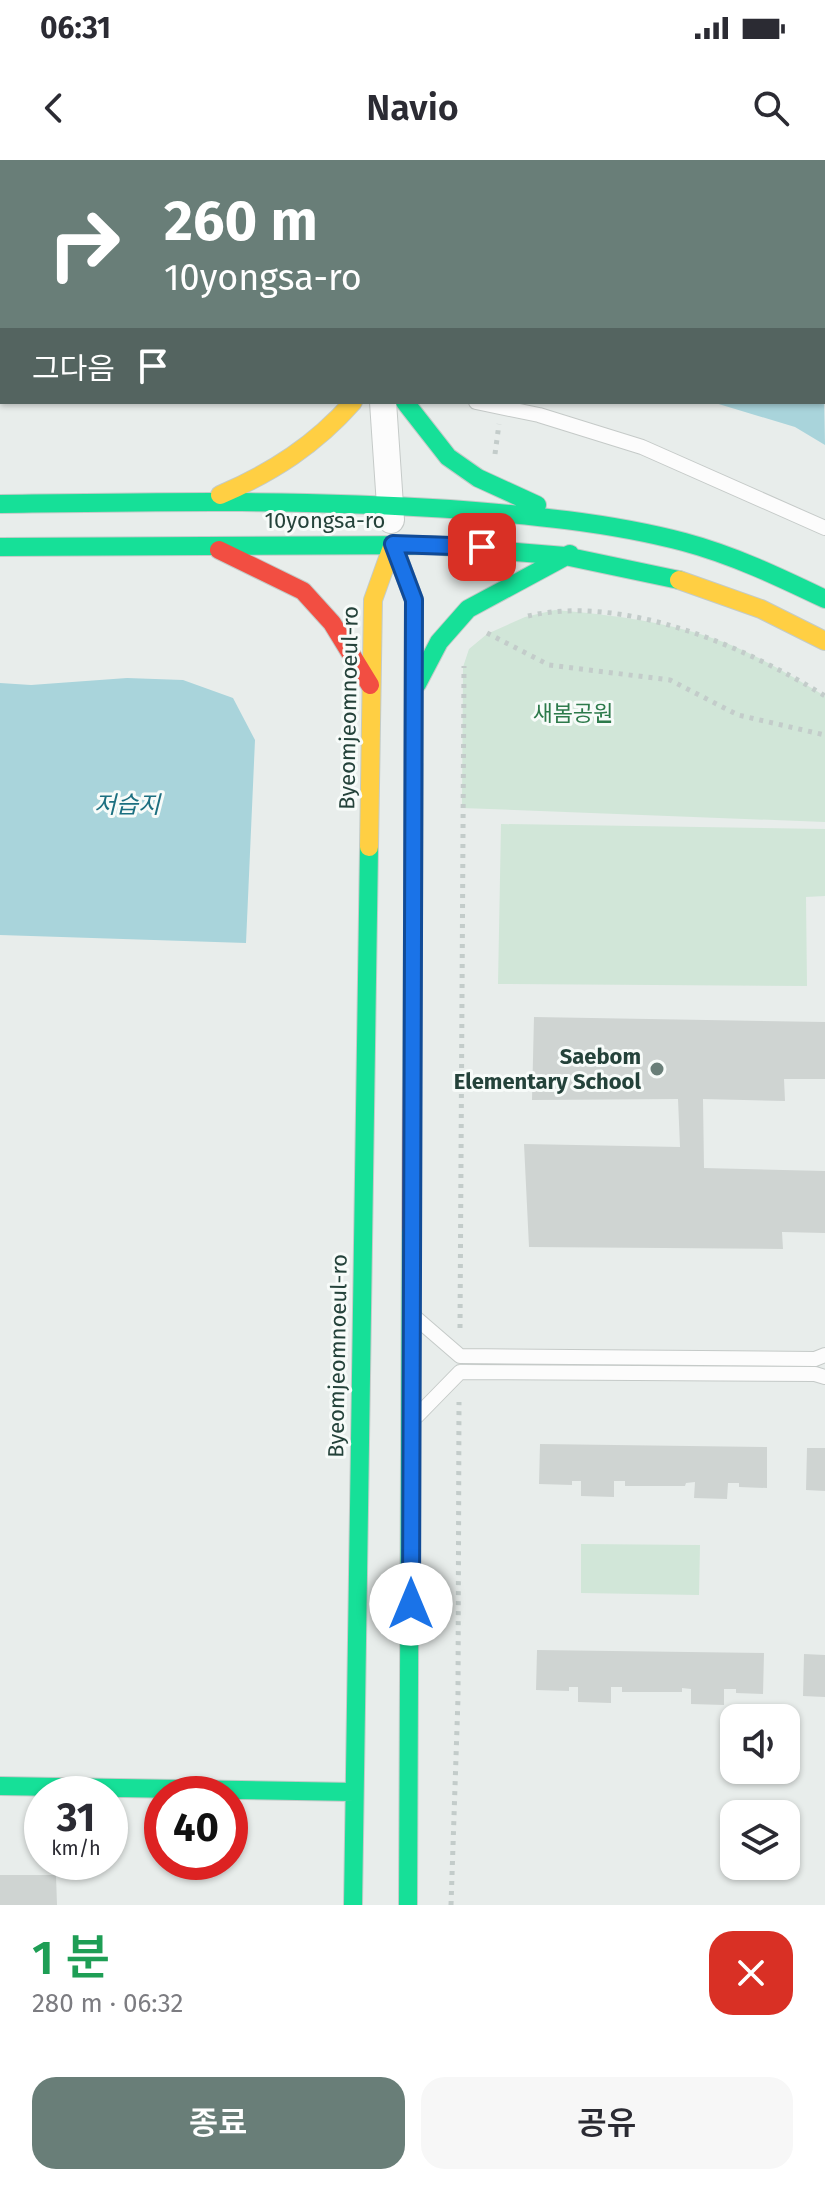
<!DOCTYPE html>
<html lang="ko">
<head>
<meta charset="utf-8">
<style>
	body { margin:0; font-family:"Fira Sans","Noto Sans KR",sans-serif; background:#f7f7f7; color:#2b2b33; height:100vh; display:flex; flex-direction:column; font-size:30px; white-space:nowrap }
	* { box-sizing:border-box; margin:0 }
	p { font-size:26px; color:#7c7c81 }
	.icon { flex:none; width:44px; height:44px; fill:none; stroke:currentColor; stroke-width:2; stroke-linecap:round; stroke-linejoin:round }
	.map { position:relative; height:1745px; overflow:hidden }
	.drawer { display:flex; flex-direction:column; background:#fff; flex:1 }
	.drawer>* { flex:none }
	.guide { position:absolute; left:0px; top:0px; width:826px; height:244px; box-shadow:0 2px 6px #0004; background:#697e78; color:#fff; overflow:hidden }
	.controls { position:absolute; left:720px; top:1544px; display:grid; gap:16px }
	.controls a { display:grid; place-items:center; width:80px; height:80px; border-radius:16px; background:#fff; box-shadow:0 2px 6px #0004; font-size:40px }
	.speed { position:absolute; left:24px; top:1616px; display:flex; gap:16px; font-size:40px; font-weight:700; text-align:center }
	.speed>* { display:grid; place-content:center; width:104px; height:104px; border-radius:50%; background:#fff; box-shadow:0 2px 6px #0004; line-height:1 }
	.speed small { font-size:20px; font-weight:400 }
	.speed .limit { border:12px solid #d22; background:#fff; color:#111 }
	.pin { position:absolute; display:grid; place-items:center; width:68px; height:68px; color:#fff; margin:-34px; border-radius:16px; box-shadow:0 4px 12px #0006 }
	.me { position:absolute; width:88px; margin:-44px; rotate:0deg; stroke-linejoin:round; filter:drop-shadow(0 0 6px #0008) }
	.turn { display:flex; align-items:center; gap:28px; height:168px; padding:0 32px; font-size:36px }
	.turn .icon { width:104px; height:104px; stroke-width:2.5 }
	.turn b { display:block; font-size:56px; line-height:68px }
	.then { display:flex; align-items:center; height:76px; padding:0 32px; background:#0003; gap:16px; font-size:30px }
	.round { display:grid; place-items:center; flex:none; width:84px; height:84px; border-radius:24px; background:#f7f7f7 }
	.overview { display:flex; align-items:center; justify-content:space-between; height:136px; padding:0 32px }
	h1 { font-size:48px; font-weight:600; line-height:60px; color:#1e9e55 }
	.action { display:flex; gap:16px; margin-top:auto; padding:16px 32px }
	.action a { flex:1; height:92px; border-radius:24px; background:#697e78; color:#fff; font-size:32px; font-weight:600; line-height:92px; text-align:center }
	.action a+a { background:#f7f7f7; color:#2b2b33 }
	.status { display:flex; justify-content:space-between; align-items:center; height:56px; padding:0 40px; background:#fff; direction:ltr }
	.status svg { height:22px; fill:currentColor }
	header { display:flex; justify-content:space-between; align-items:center; height:104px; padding:0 32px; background:#fff; font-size:36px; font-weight:600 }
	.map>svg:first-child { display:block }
	.green { fill:#d1e6d8 }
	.water { fill:#a9d4db }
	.building { fill:#cfd4d2 }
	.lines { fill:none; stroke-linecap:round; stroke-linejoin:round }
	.lane-casing { stroke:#c5cac8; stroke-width:16 }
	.street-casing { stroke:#c5cac8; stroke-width:28 }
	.fast-casing { stroke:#c3cbc8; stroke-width:20 }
	.slow-casing { stroke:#c3cbc8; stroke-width:20 }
	.jam-casing { stroke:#c3cbc8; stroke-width:20 }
	.path { stroke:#c3ccca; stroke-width:5; stroke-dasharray:4 6; stroke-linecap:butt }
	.lane { stroke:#fcfcfc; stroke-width:14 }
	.street { stroke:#fcfcfc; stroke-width:26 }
	.fast { stroke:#16e098; stroke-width:18 }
	.slow { stroke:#ffcf43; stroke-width:18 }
	.jam { stroke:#f24e42; stroke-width:18 }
	.route-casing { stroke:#114b97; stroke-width:20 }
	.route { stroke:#1a73e8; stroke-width:14 }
	.poi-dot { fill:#697e78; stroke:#f7fbf9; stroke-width:3 }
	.labels { text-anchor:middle; stroke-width:6; stroke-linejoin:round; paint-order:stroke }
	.street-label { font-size:22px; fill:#24423a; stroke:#f7fbf9 }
	.park-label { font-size:22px; fill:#2d7a4b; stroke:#f7fbf9 }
	.poi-label { font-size:22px; font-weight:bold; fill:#24423a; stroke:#f7fbf9; text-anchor:end }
	.water-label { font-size:24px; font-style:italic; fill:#1c6f80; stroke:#f7fbf9 }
</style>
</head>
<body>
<div class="status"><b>06:31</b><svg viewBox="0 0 49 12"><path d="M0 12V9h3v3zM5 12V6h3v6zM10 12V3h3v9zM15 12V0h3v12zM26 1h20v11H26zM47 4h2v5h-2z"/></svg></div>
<header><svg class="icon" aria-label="back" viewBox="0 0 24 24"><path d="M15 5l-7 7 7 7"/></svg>Navio<svg class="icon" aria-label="search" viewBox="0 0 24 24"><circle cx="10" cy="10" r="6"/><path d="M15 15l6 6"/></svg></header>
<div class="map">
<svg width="825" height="1745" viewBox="0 0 825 1745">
	<rect width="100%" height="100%" fill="#e8edeb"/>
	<path class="green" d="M 555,450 C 613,455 672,462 726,483 C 761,497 793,517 825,536 L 825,662 L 462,648 L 463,507 L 469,489 L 487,474 L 525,457 Z
		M 501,664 L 825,669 L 825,736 L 806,737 L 807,826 L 498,824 Z
		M 581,1384 L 700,1385 L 699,1435 L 581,1433 Z"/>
	<path class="water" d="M 824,232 L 825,285 L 795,267 L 712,242 L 824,242 Z
		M 127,518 L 183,520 L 233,538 L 255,580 L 246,783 L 0,775 L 0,523 L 31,525 Z"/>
	<path class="building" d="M 534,857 L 825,862 L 825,919 L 784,919 L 785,941 L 703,939 L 704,1008 L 825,1011 L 825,1073 L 782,1072 L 783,1089 L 529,1087 L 524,984 L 680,987 L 678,939 L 532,940 Z
		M 540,1284 L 767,1287 L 767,1328 L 739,1327 L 739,1323 L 728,1323 L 727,1339 L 694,1338 L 695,1322 L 686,1323 L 685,1326 L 625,1326 L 625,1321 L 614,1321 L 614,1337 L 581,1336 L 581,1321 L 572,1321 L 572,1325 L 539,1324 Z
		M 807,1288 L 825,1288 L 825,1331 L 806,1330 Z
		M 537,1490 L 764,1493 L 763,1534 L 736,1533 L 736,1529 L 724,1529 L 724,1545 L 691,1544 L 691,1529 L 682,1528 L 682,1532 L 622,1532 L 622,1527 L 611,1527 L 611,1543 L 578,1542 L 578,1527 L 569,1527 L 569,1531 L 536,1530 Z
		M 804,1494 L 825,1495 L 825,1537 L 803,1536 Z
		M 0,1715 L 56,1715 L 57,1745 L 0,1745 Z"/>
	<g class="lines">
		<defs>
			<path id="lane" d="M 565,2 L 565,0
				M 0,93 L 2,94
				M 824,204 L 825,204
				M 476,242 L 539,255 L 642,287 L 825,368
				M 416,1158 L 460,1196 L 815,1199 L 825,1195
				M 417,1256 L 460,1212 L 815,1214 L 825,1217"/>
			<path id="street" d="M 355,0 L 355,2
				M 0,180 L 2,180
				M 383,242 L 391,360"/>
			<path id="fast" d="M 405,242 L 448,297 L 478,318 L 537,345
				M 0,344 C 150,342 300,339 450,349 C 528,355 608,362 684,382 C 733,395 779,417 825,439
				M 0,387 L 430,385 L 565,396 L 679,420
				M 417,524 L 439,482 L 468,449 L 570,394
				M 0,1626 L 354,1632
				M 353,1745 L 369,687
				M 408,1745 L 411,1068"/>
			<path id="slow" d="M 220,335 C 273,312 315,285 353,242
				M 393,384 L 414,440 L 413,764
				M 679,420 L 761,449 L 825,481
				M 369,687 L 373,440 L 393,384"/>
			<path id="jam" d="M 219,390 L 303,431 L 332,463 L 370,525
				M 411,1068 L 413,764"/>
		</defs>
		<use href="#lane" class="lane-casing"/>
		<use href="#street" class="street-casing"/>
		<use href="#fast" class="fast-casing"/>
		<use href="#slow" class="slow-casing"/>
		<use href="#jam" class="jam-casing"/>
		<path class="path" d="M 495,294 L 499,264
			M 528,456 C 624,434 744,486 825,536
			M 487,473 L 549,505 L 670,520 L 738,555 L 825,575
			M 460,1168 L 464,506
			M 451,1745 L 458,1538 L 459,1242"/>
		<use href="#lane" class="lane"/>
		<use href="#street" class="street"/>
		<use href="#fast" class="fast"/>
		<use href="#slow" class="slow"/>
		<use href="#jam" class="jam"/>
	</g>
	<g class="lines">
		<defs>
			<path id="route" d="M 411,1444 L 414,440 L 393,384 L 482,387"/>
		</defs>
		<use href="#route" class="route-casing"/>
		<use href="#route" class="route"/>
	</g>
	<circle class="poi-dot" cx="657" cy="909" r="8"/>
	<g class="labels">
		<g class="street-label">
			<text x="325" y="368">10yongsa-ro</text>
			<text transform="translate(348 548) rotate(-89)" y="8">Byeomjeomnoeul-ro</text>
			<text transform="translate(337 1196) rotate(-89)" y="8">Byeomjeomnoeul-ro</text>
		</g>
		<g class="park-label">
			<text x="573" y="561">새봄공원</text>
		</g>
		<g class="poi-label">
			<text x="641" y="904">Saebom<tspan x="641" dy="25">Elementary School</tspan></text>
		</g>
		<g class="water-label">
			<text x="127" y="653">저습지</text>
		</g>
	</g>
</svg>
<div class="controls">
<a><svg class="icon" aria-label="sound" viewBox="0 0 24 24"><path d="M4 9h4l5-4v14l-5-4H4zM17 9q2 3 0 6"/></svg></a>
<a><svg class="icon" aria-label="layers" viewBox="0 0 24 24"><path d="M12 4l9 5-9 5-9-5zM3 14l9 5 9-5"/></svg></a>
</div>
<div class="speed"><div>31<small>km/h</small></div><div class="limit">40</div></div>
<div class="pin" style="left:482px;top:387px;background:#d93025"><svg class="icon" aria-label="arrive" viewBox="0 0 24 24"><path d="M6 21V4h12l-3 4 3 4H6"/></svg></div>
<svg class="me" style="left:411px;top:1444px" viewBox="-20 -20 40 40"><circle r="19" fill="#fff"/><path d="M0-13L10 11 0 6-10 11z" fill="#1a73e8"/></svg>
<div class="guide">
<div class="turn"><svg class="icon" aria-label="right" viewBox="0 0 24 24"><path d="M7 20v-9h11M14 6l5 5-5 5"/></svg><div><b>260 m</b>10yongsa-ro</div></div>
<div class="then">그다음<svg class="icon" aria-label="arrive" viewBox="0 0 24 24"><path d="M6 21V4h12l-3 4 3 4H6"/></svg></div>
</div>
</div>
<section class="drawer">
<div class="overview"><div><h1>1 분</h1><p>280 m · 06:32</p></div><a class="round" style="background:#d93025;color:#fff"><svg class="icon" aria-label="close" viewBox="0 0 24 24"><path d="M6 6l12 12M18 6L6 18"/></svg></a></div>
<div class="action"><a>종료</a><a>공유</a></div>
</section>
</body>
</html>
